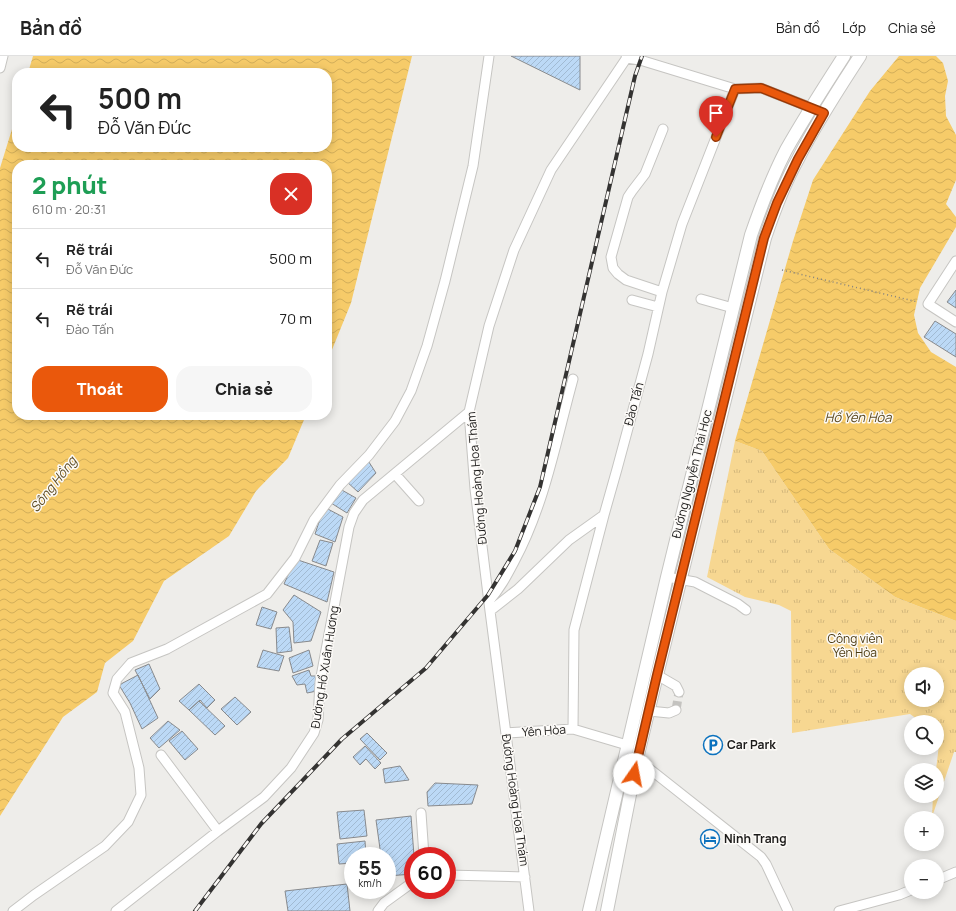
<!DOCTYPE html>
<html lang="vi">
<head>
<meta charset="utf-8">
<style>
	body { margin:0; font-family:Manrope,sans-serif; background:#f6f6f6; color:#222; height:100vh; display:flex; flex-direction:column; font-size:15px; white-space:nowrap }
	* { box-sizing:border-box; margin:0 }
	p { font-size:13px; color:#767676 }
	.icon { flex:none; width:22px; height:22px; fill:none; stroke:currentColor; stroke-width:2; stroke-linecap:round; stroke-linejoin:round }
	.map { position:relative; flex:1; overflow:hidden }
	.details { position:absolute; left:12px; top:104px; width:320px; height:260px; display:flex; flex-direction:column; background:#fff; border-radius:16px; box-shadow:0 2px 10px #0003 }
	.details>* { flex:none }
	.top-card { position:absolute; left:12px; top:12px; width:320px; height:84px; border-radius:16px; box-shadow:0 2px 10px #0003; background:#fff; color:#222; overflow:hidden }
	.buttons { position:absolute; left:904px; top:611px; display:grid; gap:8px }
	.buttons a { display:grid; place-items:center; width:40px; height:40px; border-radius:50%; background:#fff; box-shadow:0 2px 10px #0003; font-size:20px }
	.speed { position:absolute; left:344px; top:791px; display:flex; gap:8px; font-size:20px; font-weight:700; text-align:center }
	.speed>* { display:grid; place-content:center; width:52px; height:52px; border-radius:50%; background:#fff; box-shadow:0 2px 10px #0003; line-height:1 }
	.speed small { font-size:10px; font-weight:400 }
	.speed .limit { border:6px solid #d22; background:#fff; color:#111 }
	.pin { position:absolute; display:grid; place-items:center; width:34px; height:34px; color:#fff; margin:-41px -17px; border-radius:50% 50% 50% 0; rotate:-45deg; box-shadow:0 0 4px #0007 }
	.pin .icon { rotate:45deg }
	.me { position:absolute; width:44px; margin:-22px; rotate:12deg; stroke-linejoin:round; filter:drop-shadow(0 0 3px #0008) }
	.turn { display:flex; align-items:center; gap:14px; height:84px; padding:0 20px; font-size:18px }
	.turn .icon { width:52px; height:52px; stroke-width:2.5 }
	.turn b { display:block; font-size:28px; line-height:34px }
	.round { display:grid; place-items:center; flex:none; width:42px; height:42px; border-radius:16px; background:#f6f6f6 }
	.summary { display:flex; align-items:center; justify-content:space-between; height:68px; padding:0 20px }
	h1 { font-size:24px; font-weight:800; line-height:30px; color:#1e9e55 }
	.cta { display:flex; gap:8px; margin-top:auto; padding:8px 20px }
	.cta a { flex:1; height:46px; border-radius:16px; background:#ea580c; color:#fff; font-size:16px; font-weight:800; line-height:46px; text-align:center }
	.cta a+a { background:#f6f6f6; color:#222 }
	ul { padding:0; list-style:none }
	li { display:flex; align-items:center; gap:12px; height:60px; padding:0 20px; border-top:1px solid #e0e0e0 }
	li div { flex:1 }
	li b { display:block; font-size:15px }
	li em { font-style:normal }
	header { display:flex; align-items:center; gap:24px; box-sizing:border-box; height:56px; padding:0 20px; background:#fff; border-bottom:1px solid #e0e0e0 }
	header strong { font-size:19px }
	nav { display:flex; gap:22px; margin-inline-start:auto; font-size:14px }
	.map>svg:first-child { display:block }
	.park { fill:url(#park-tufts); fill-rule:evenodd }
	.water { fill:url(#water-waves) }
	.building { fill:url(#building-hatch); stroke:#888a8d }
	.lines { fill:none; stroke-linecap:round; stroke-linejoin:round }
	.minor-tunnel { stroke:#c4c3c0; stroke-width:9; stroke-dasharray:9 4.5; stroke-linecap:butt }
	.minor-casing { stroke:#c6c5c2; stroke-width:11 }
	.major-casing { stroke:#c6c5c2; stroke-width:14 }
	.path { stroke:#82817f; stroke-width:1.5; stroke-dasharray:1 3; stroke-linecap:butt }
	.minor { stroke:#fff; stroke-width:9 }
	.major { stroke:#fff; stroke-width:12 }
	.rail-casing { stroke:#343332; stroke-width:4 }
	.rail { stroke:#fcfaf7; stroke-width:2.5; stroke-dasharray:8; stroke-linecap:butt }
	.route-casing { stroke:#983908; stroke-width:10 }
	.route { stroke:#ea580c; stroke-width:7 }
	.labels { text-anchor:middle; stroke-width:3; stroke-linejoin:round; paint-order:stroke }
	.street-label { font-size:12px; fill:#1c1b1a; stroke:#fcfaf7 }
	.park-label { font-size:12px; fill:#4d3c12; stroke:#fcfaf7 }
	.poi-label { font-size:12px; font-weight:bold; fill:#1c1b1a; stroke:#fcfaf7; text-anchor:start }
	.water-label { font-size:13px; font-style:italic; fill:#5d4b22; stroke:#fcfaf7 }
</style>
</head>
<body>
<header>
<strong>Bản đồ</strong>
<nav><a>Bản đồ</a><a>Lớp</a><a>Chia sẻ</a></nav>
</header>
<div class="map">
<svg width="956" height="855" viewBox="0 0 956 855">
	<defs>
		<pattern id="park-tufts" width="24" height="20" patternUnits="userSpaceOnUse"><rect width="24" height="20" fill="#f7d791"/><path d="M3 7l-1-3M5 7V3M7 7l1-3M15 17l-1-3M17 17v-4M19 17l1-3" fill="none" stroke="#d3b87c"/></pattern>
		<pattern id="water-waves" width="16" height="10" patternUnits="userSpaceOnUse"><rect width="16" height="10" fill="#f6cb69"/><path d="M0 5q4-4 8 0t8 0" fill="none" stroke="#d2ae5a"/></pattern>
		<pattern id="building-hatch" width="6" height="6" patternUnits="userSpaceOnUse"><rect width="6" height="6" fill="#bcd9f6"/><path d="M-1 1l2-2M0 6l6-6M5 7l2-2" fill="none" stroke="#a1bad2"/></pattern>
	</defs>
	<rect width="100%" height="100%" fill="#eeedea"/>
	<path class="park" d="M 735,385 L 762,395 L 829,493 L 895,541 L 956,565 L 956,696 L 954,696 L 932,761 L 933,740 L 937,740 L 936,714 L 940,680 L 937,678 L 937,666 L 921,666 L 910,658 L 792,677 L 791,555 L 779,549 L 745,541 L 707,521 ZM 911,618 L 937,618 L 937,644 L 911,644 Z"/>
	<path class="water" d="M 33,0 L 412,0 L 351,247 L 327,306 L 327,109 L 17,109 L 17,359 L 306,359 L 288,402 L 256,435 L 229,480 L 164,525 L 133,585 L 105,607 L 97,636 L 63,661 L 0,760 L 0,112 L 17,57 L 17,91 L 327,91 L 327,17 L 28,17 Z
		M 899,0 L 936,0 L 943,7 L 948,25 L 945,40 L 946,60 L 956,79 L 956,124 L 946,148 L 956,161 L 956,171 L 920,232 L 914,259 L 918,277 L 931,296 L 956,311 L 956,565 L 895,541 L 829,493 L 762,395 L 735,385 L 793,185 L 813,124 L 870,35 Z"/>
	<path class="building" d="M 511,0 L 580,0 L 580,34 Z
		M 956,234 L 956,252 L 947,246 Z
		M 935,265 L 956,278 L 956,301 L 924,281 Z
		M 367,403 L 376,417 L 358,436 L 346,425 Z
		M 340,433 L 356,442 L 347,457 L 331,447 Z
		M 324,451 L 343,461 L 335,486 L 315,478 Z
		M 320,484 L 333,487 L 326,510 L 312,505 Z
		M 295,503 L 334,516 L 327,546 L 284,528 Z
		M 294,539 L 321,556 L 311,585 L 294,587 L 293,566 L 283,554 Z
		M 262,551 L 277,556 L 271,573 L 256,569 Z
		M 289,571 L 292,595 L 277,597 L 276,572 Z
		M 263,594 L 284,600 L 279,615 L 257,611 Z
		M 309,594 L 313,610 L 293,617 L 289,602 Z
		M 149,608 L 160,633 L 150,643 L 135,614 Z
		M 309,614 L 311,620 L 319,620 L 317,635 L 307,637 L 305,628 L 297,629 L 292,620 Z
		M 138,619 L 158,662 L 142,673 L 130,647 L 119,629 Z
		M 199,628 L 215,644 L 207,652 L 200,644 L 189,654 L 179,645 Z
		M 235,641 L 251,656 L 237,669 L 221,653 Z
		M 199,645 L 225,670 L 215,679 L 189,654 Z
		M 168,665 L 180,674 L 159,692 L 150,682 Z
		M 182,675 L 198,693 L 185,704 L 169,685 Z
		M 367,677 L 387,697 L 380,704 L 360,683 Z
		M 365,690 L 381,707 L 375,713 L 366,703 L 360,709 L 353,701 Z
		M 400,710 L 409,724 L 385,727 L 383,713 Z
		M 435,727 L 478,729 L 472,748 L 428,750 L 427,736 Z
		M 364,754 L 367,780 L 340,783 L 337,756 Z
		M 411,760 L 414,800 L 413,818 L 387,820 L 387,800 L 381,800 L 376,764 Z
		M 365,785 L 366,800 L 353,800 L 353,807 L 339,808 L 337,788 Z
		M 347,828 L 350,855 L 288,855 L 285,835 Z"/>
	<g class="lines">
		<path class="minor-tunnel" d="M 676,654 L 679,636"/>
		<defs>
			<path id="minor" d="M 626,2 L 640,4 L 735,33 L 761,32 L 817,54
				M 0,12 L 3,0
				M 956,205 L 928,248 L 956,266
				M 662,236 L 626,224 L 618,218 L 613,212 L 611,201 L 628,141 L 632,135 L 645,118 L 663,73
				M 701,243 L 733,252
				M 632,244 L 658,251
				M 395,418 L 419,445
				M 667,521 L 695,526 L 738,548 L 746,554
				M 489,545 C 501,531 506,521 515,504 C 545,447 556,385 573,323
				M 490,555 L 518,533 L 569,484 L 604,459
				M 657,619 L 676,630 L 679,636
				M 649,655 L 669,657 L 676,654
				M 573,673 L 574,574 L 604,459 L 617,413 L 648,298 L 662,236 L 682,168 L 735,33
				M 506,677 L 573,673 L 627,689
				M 161,699 L 218,775
				M 637,703 L 761,801 L 766,808 L 788,855
				M 421,757 L 424,800
				M 447,819 L 525,821
				M 937,824 L 956,816
				M 13,855 L 34,839 L 105,790 L 128,766 L 141,739 L 139,712 L 125,656 L 113,637 L 117,623 L 131,607 L 167,593 L 267,538 L 295,502 L 314,464 L 340,429 L 369,399 L 395,365 L 411,335 L 427,290 L 445,225 L 473,110 L 489,0
				M 116,855 L 218,775 L 264,741 L 291,712 L 314,677 L 318,664 L 320,626 L 349,471 L 354,457 L 363,444 L 469,356
				M 378,855 L 384,847 L 413,826
				M 529,855 L 490,555 L 475,433 L 469,356 L 489,270 L 514,194 L 551,114 L 628,0
				M 839,855 L 899,839 L 911,834"/>
			<path id="major" d="M 589,855 L 667,521 L 751,179 C 761,150 772,121 786,94 C 804,62 824,31 844,0
				M 607,855 L 637,703 L 657,619 L 765,182 C 774,155 784,128 798,103 C 816,67 838,34 860,0"/>
		</defs>
		<use href="#minor" class="minor-casing"/>
		<use href="#major" class="major-casing"/>
		<path class="path" d="M 782,214 L 918,246"/>
		<use href="#minor" class="minor"/>
		<use href="#major" class="major"/>
		<defs>
			<path id="rail" d="M 195,855 L 261,768 L 342,683 L 426,612 L 488,539 L 515,495 L 540,431 L 635,20 L 642,0"/>
		</defs>
		<use href="#rail" class="rail-casing"/>
		<use href="#rail" class="rail"/>
	</g>
	<g class="lines">
		<defs>
			<path id="route" d="M 634,718 L 657,619 L 764,182 L 777,147 L 798,103 L 824,57 L 761,32 L 735,33 L 716,81"/>
		</defs>
		<use href="#route" class="route-casing"/>
		<use href="#route" class="route"/>
	</g>
	<defs>
		<symbol id="parking-ring" viewBox="-11 -11 22 22"><circle r="9.5" fill="#fcfaf7" stroke="#0c72be" stroke-width="1.5"/><path d="M-3.5-5.5H1a3.5 3.5 0 0 1 0 7H-1V5.5H-3.5ZM-1-3.4V-.6H.8a1.4 1.4 0 0 0 0-2.8Z" fill="#0c72be"/></symbol>
		<symbol id="hotel-ring" viewBox="-11 -11 22 22"><circle r="9.5" fill="#fcfaf7" stroke="#0c72be" stroke-width="1.5"/><path d="M-6-4.5h1.5V1H6V5H4.5V3h-9V5H-6ZM-4 0a1.8 1.8 0 1 1 3.6 0ZM.5 0V-2.5h3Q6-2.5 6 0Z" fill="#0c72be"/></symbol>
	</defs>
	<g fill-rule="evenodd">
		<use href="#parking-ring" x="702" y="678" width="22" height="22"/>
		<use href="#hotel-ring" x="699" y="772" width="22" height="22"/>
	</g>
	<g class="labels">
		<g class="street-label">
			<text transform="translate(634 348) rotate(-75)" y="4">Đào Tấn</text>
			<text transform="translate(692 418) rotate(-76)" y="4">Đường Nguyễn Thái Học</text>
			<text transform="translate(477 422) rotate(-95)" y="4">Đường Hoàng Hoa Thám</text>
			<text transform="translate(325 611) rotate(-81)" y="4">Đường Hồ Xuân Hương</text>
			<text transform="translate(544 675) rotate(-4)" y="4">Yên Hòa</text>
			<text transform="translate(515 744) rotate(82)" y="4">Đường Hoàng Hoa Thám</text>
		</g>
		<g class="park-label">
			<text x="855" y="587">Công viên<tspan x="855" dy="14">Yên Hòa</tspan></text>
		</g>
		<g class="poi-label">
			<text x="727" y="693">Car Park</text>
			<text x="724" y="787">Ninh Trang</text>
		</g>
		<g class="water-label">
			<text x="858" y="366">Hồ Yên Hòa</text>
			<text transform="translate(53 428) rotate(-52)" y="5">Sông Hồng</text>
		</g>
	</g>
</svg>
<div class="buttons">
<a><svg class="icon" aria-label="sound" viewBox="0 0 24 24"><path d="M4 9h4l5-4v14l-5-4H4zM17 9q2 3 0 6"/></svg></a>
<a><svg class="icon" aria-label="search" viewBox="0 0 24 24"><circle cx="10" cy="10" r="6"/><path d="M15 15l6 6"/></svg></a>
<a><svg class="icon" aria-label="layers" viewBox="0 0 24 24"><path d="M12 4l9 5-9 5-9-5zM3 14l9 5 9-5"/></svg></a>
<a>+</a>
<a>−</a>
</div>
<div class="speed"><div>55<small>km/h</small></div><div class="limit">60</div></div>
<div class="pin" style="left:716px;top:81px;background:#d93025"><svg class="icon" aria-label="arrive" viewBox="0 0 24 24"><path d="M6 21V4h12l-3 4 3 4H6"/></svg></div>
<svg class="me" style="left:634px;top:718px" viewBox="-20 -20 40 40"><circle r="19" fill="#fff"/><path d="M0-13L10 11 0 6-10 11z" fill="#ea580c"/></svg>
<div class="top-card">
<div class="turn"><svg class="icon" aria-label="left" viewBox="0 0 24 24"><path d="M17 20v-9H6M10 6l-5 5 5 5"/></svg><div><b>500 m</b>Đỗ Văn Đức</div></div>
</div>
<section class="details">
<div class="summary"><div><h1>2 phút</h1><p>610 m · 20:31</p></div><a class="round" style="background:#d93025;color:#fff"><svg class="icon" aria-label="close" viewBox="0 0 24 24"><path d="M6 6l12 12M18 6L6 18"/></svg></a></div>
<ul>
<li><svg class="icon" aria-label="left" viewBox="0 0 24 24"><path d="M17 20v-9H6M10 6l-5 5 5 5"/></svg><div><b>Rẽ trái</b><p>Đỗ Văn Đức</p></div><em>500 m</em></li>
<li><svg class="icon" aria-label="left" viewBox="0 0 24 24"><path d="M17 20v-9H6M10 6l-5 5 5 5"/></svg><div><b>Rẽ trái</b><p>Đào Tấn</p></div><em>70 m</em></li>
</ul>
<div class="cta"><a>Thoát</a><a>Chia sẻ</a></div>
</section>
</div>
</body>
</html>
